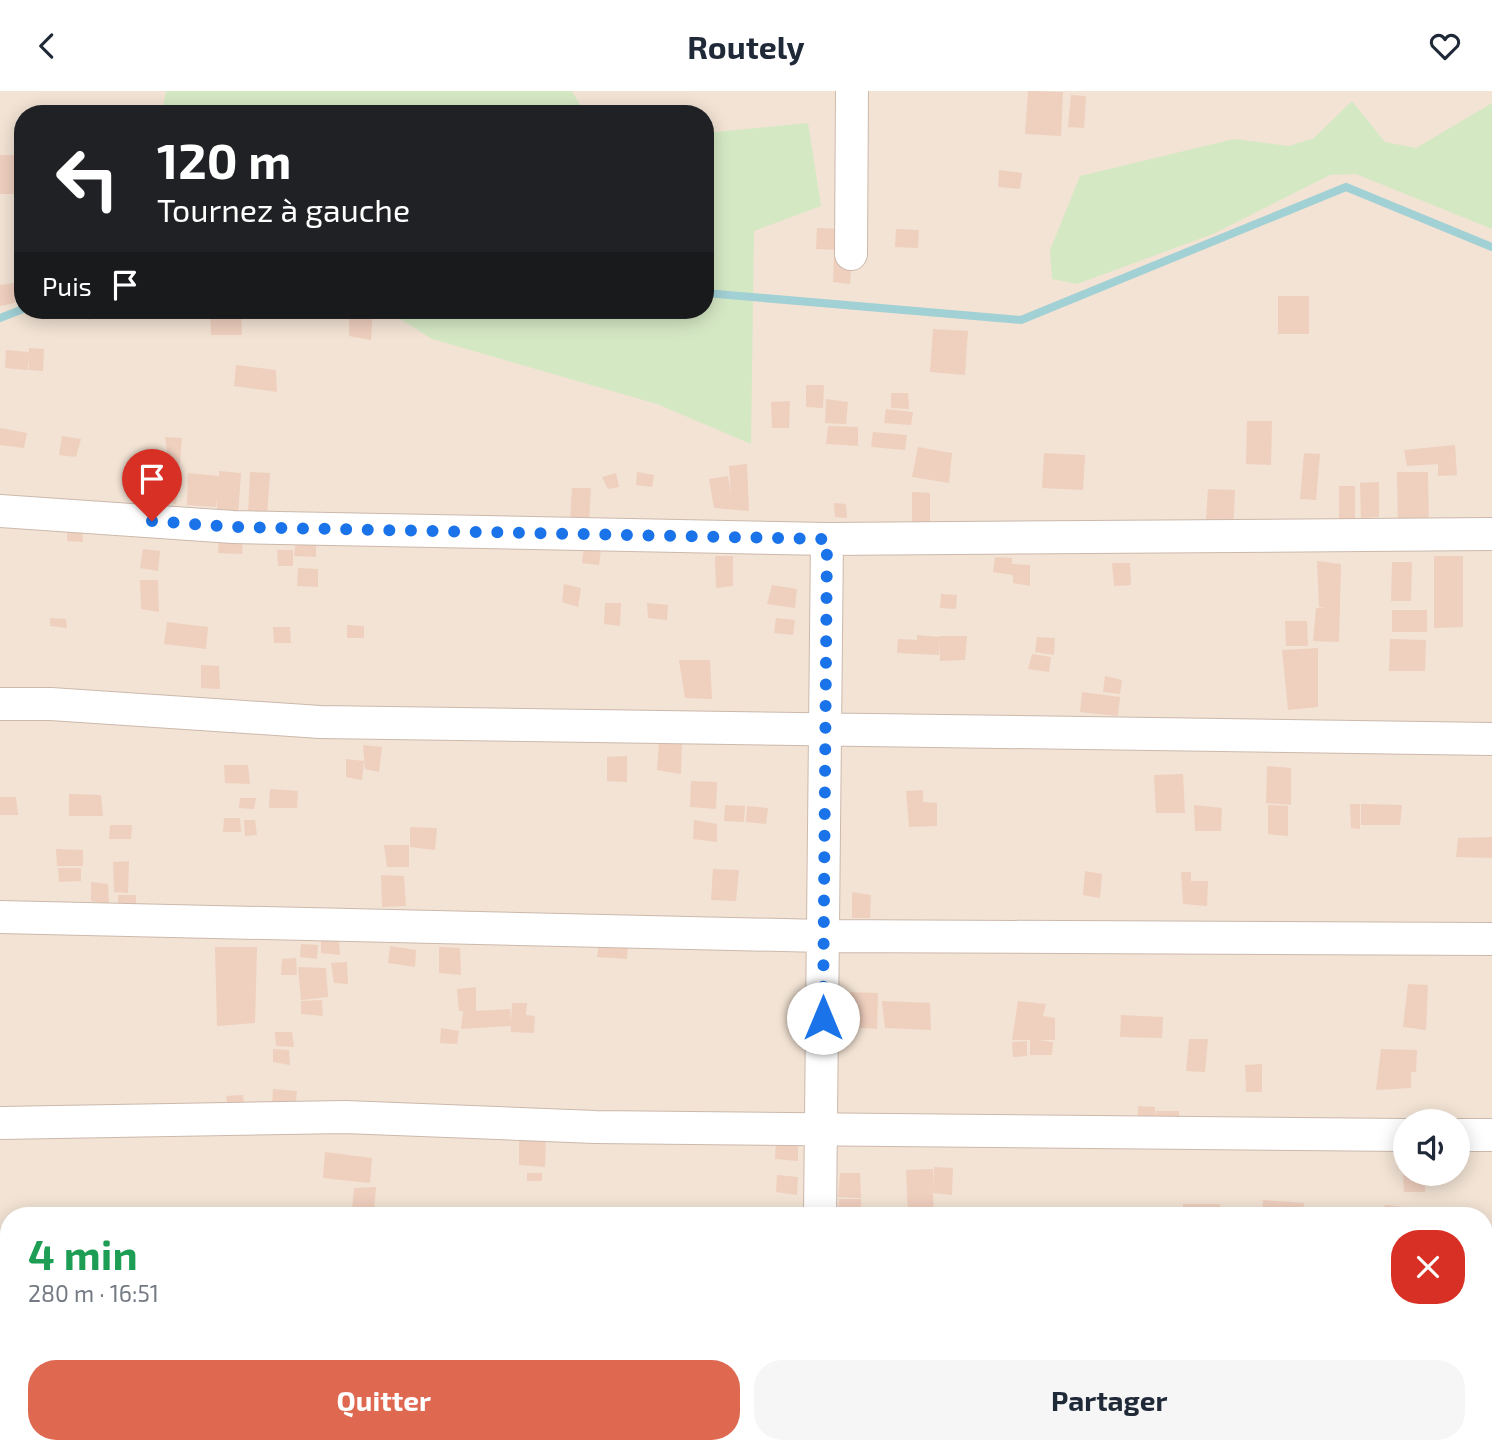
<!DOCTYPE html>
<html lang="fr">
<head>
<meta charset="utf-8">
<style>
	body { margin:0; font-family:"Exo 2",sans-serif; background:#f6f6f7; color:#1f2937; height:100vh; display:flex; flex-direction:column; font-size:26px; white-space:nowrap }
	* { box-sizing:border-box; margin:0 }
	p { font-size:23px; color:#747a83 }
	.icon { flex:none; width:38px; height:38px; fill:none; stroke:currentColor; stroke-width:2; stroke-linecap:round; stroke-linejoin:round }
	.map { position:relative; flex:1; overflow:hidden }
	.drawer { position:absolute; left:0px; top:1116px; width:1493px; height:247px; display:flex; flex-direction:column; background:#fff; border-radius:28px 28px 0 0; box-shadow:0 4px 18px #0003 }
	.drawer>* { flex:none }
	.hud { position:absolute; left:14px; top:14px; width:700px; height:214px; border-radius:28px; box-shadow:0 4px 18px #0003; background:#202124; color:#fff; overflow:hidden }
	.controls { position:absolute; left:1393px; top:1018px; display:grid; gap:14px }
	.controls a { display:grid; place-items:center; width:77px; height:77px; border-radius:50%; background:#fff; box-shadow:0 4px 18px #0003; font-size:35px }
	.pin { position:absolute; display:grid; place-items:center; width:60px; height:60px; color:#fff; margin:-72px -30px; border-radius:50% 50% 50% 0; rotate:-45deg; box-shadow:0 0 7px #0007 }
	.pin .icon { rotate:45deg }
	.me { position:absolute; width:77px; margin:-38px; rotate:0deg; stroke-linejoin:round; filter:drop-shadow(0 0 5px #0008) }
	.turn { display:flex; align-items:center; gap:24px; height:147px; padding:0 28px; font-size:32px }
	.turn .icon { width:91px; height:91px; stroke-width:2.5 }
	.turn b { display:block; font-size:49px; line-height:60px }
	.then { display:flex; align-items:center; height:66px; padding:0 28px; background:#0003; gap:14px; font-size:26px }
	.round { display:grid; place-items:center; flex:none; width:74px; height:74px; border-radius:28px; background:#f6f6f7 }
	.summary { display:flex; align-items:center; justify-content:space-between; height:119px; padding:0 28px }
	h1 { font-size:42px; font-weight:700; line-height:52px; color:#1e9e55 }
	.primary-button { display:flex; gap:14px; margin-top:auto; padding:14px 28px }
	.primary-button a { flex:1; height:80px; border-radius:28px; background:#df6950; color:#fff; font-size:28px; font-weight:700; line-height:80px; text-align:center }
	.primary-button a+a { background:#f6f6f7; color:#1f2937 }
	header { display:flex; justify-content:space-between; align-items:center; height:91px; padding:0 28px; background:#fff; font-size:32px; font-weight:700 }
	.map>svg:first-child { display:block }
	.residential { fill:#f2e3d4; fill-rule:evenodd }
	.green { fill:#d5e8c4 }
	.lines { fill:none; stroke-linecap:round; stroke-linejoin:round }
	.stream { stroke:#a1d0d5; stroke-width:8 }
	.building { fill:#efcfbe }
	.street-casing { stroke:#ccb9ac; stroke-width:34 }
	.street { stroke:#fff; stroke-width:32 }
	.route { stroke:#1a73e8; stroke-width:12; stroke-dasharray:0 21.6 }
</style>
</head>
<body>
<header><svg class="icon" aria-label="back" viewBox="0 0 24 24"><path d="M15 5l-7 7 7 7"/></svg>Routely<svg class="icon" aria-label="heart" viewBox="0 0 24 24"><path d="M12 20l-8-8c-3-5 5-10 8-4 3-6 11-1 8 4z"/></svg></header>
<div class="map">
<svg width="1492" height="1362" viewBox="0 0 1492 1362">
	<rect width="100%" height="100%" fill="#fbf2e5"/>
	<path class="residential" d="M 0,0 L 1492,0 L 1492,1362 L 0,1362 ZM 23,23 L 705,23 L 705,219 L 23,219 ZM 1405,1031 L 1458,1031 L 1458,1083 L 1405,1083 ZM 9,1125 L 1484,1125 L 1484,1354 L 9,1354 Z"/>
	<path class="green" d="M 166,0 L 572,0 L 585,23 L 162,23 Z
		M 1352,10 L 1385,51 L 1416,57 L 1492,12 L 1492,138 L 1356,83 L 1330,84 L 1213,143 L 1077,193 L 1052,188 L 1050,159 L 1080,85 L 1234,48 L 1289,55 L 1314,47 Z
		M 808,32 L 821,115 L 754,140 L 751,353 L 657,313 L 432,248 L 386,219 L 705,219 L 705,42 Z"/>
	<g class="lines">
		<path class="stream" d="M 705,202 L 1021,229 L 1346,96 L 1492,156
			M 0,227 L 23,218"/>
	</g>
	<path class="building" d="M 1028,0 L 1063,1 L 1061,45 L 1025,43 Z
		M 1071,4 L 1086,5 L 1084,37 L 1068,36 Z
		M 0,64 L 22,64 L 23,103 L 0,103 Z
		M 999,79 L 1022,82 L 1020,98 L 998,96 Z
		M 817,137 L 842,138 L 841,159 L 816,158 Z
		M 896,138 L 919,139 L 918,157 L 895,156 Z
		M 834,165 L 852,167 L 850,193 L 833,191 Z
		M 14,192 L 15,212 L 0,215 L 0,194 Z
		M 1278,205 L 1309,205 L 1309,243 L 1278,243 Z
		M 85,219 L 111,219 L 88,229 L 83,220 Z
		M 210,219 L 241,219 L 242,244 L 211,244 Z
		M 349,219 L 373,219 L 371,249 L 349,245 Z
		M 933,238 L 968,240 L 965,284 L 930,281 Z
		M 29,257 L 44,258 L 43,280 L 29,279 L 29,265 L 28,279 L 5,277 L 6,259 L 29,261 Z
		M 236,274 L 276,279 L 277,301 L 234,295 Z
		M 806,294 L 824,294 L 823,317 L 806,316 Z
		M 891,302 L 908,302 L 909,318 L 891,317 Z
		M 826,308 L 848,311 L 846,333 L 825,332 Z
		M 790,310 L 789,337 L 772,337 L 771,311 Z
		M 886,318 L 913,321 L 911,334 L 884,332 Z
		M 1247,330 L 1272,330 L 1271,374 L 1246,373 Z
		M 828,335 L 858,336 L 858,355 L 826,353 Z
		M 0,337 L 27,342 L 24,357 L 0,354 Z
		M 873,341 L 907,344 L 905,359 L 871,356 Z
		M 62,345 L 81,348 L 76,366 L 59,364 Z
		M 165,346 L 182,347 L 176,413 L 158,410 L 167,359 Z
		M 1455,354 L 1457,384 L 1438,385 L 1438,373 L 1407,375 L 1404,359 Z
		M 918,356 L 952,362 L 949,392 L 912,386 Z
		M 1044,362 L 1085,364 L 1083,399 L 1042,397 Z
		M 1304,362 L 1320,363 L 1316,409 L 1300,408 Z
		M 747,373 L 749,420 L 714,417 L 709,388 L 728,385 L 731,403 L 729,375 Z
		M 219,380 L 241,382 L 238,425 L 217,423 L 217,407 L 216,416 L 187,414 L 188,382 L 219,385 Z
		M 250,381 L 270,382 L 267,425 L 248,423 Z
		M 637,381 L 654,384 L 652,396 L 636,394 Z
		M 1397,381 L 1428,381 L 1429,440 L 1398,441 Z
		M 616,382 L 619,396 L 608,398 L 602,386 Z
		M 1379,391 L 1379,426 L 1361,427 L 1360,392 Z
		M 1339,395 L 1355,395 L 1355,440 L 1339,440 Z
		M 572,397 L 591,397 L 589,431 L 570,431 Z
		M 1208,398 L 1235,399 L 1233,444 L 1205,443 Z
		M 912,401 L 930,402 L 930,444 L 912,443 Z
		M 834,412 L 846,413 L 847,427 L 835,426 Z
		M 67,435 L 82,435 L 83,451 L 67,450 Z
		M 219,449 L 243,449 L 242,463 L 218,462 Z
		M 296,449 L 316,451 L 316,466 L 294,465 Z
		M 584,456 L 601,458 L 599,474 L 582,472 Z
		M 143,458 L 160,460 L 158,480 L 140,477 Z
		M 277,459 L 293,459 L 293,475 L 278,475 Z
		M 715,465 L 733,465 L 733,495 L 716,497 Z
		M 1434,465 L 1463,465 L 1463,536 L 1434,537 Z
		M 995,466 L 1012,467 L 1012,473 L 1030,474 L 1030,495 L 1013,492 L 1013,484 L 993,481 Z
		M 1317,470 L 1341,473 L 1339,551 L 1313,550 L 1316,517 L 1326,517 L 1319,516 Z
		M 1392,471 L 1412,471 L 1411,510 L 1391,510 Z
		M 1112,472 L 1130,472 L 1131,494 L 1114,495 Z
		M 298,477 L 318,478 L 318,496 L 297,495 Z
		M 140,489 L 158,489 L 159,521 L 141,518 Z
		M 564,493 L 581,497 L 578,516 L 562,511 Z
		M 772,494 L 797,498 L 795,517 L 767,513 Z
		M 941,503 L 957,504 L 956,518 L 940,517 Z
		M 605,512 L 621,512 L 620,535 L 604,533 Z
		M 647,512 L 668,514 L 667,529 L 648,527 Z
		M 1392,519 L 1427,519 L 1427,541 L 1392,541 Z
		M 50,527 L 66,528 L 67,537 L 50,535 Z
		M 776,527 L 795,529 L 793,544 L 774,542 Z
		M 1285,530 L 1307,530 L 1308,555 L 1286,555 Z
		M 167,531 L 208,536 L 206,558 L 164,553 Z
		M 347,534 L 364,535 L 364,547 L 347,547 Z
		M 273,536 L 290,536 L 291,552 L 274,552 Z
		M 917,544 L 939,546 L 939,564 L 897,562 L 898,548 L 917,549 Z
		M 939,545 L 967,545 L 965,569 L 940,570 Z
		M 1037,546 L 1055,547 L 1054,564 L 1035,561 Z
		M 1390,548 L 1426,549 L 1425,580 L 1389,580 Z
		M 1318,557 L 1318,616 L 1288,619 L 1282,559 Z
		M 1032,563 L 1051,566 L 1049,581 L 1028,578 Z
		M 679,569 L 710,569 L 712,608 L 685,607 Z
		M 201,574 L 219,575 L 220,598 L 201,597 Z
		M 1105,585 L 1122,589 L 1120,603 L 1103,601 Z
		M 1082,601 L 1120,606 L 1118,625 L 1080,621 Z
		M 659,650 L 682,651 L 681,683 L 657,679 Z
		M 363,654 L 382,656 L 379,681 L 365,678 Z
		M 627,665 L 627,691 L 607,690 L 607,666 Z
		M 346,668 L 364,670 L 362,689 L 346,686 Z
		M 224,674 L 248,674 L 250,693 L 225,692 Z
		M 1267,675 L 1291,677 L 1291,714 L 1266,712 Z
		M 1183,683 L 1185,722 L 1156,722 L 1154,684 Z
		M 691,690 L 717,691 L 716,718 L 690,716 Z
		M 270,698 L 298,700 L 297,717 L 269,717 Z
		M 923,699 L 923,711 L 937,712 L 937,735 L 909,736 L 906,700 Z
		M 69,703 L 101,704 L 103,725 L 69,725 Z
		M 0,706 L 16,706 L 18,724 L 0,724 Z
		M 240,707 L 256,707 L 254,718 L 239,717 Z
		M 1350,713 L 1360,713 L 1360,738 L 1351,737 Z
		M 1361,713 L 1402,714 L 1400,734 L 1361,734 Z
		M 725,714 L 745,715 L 744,731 L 724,730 Z
		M 1194,714 L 1222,717 L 1221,740 L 1195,740 Z
		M 1268,714 L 1288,715 L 1288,745 L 1268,743 Z
		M 747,715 L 768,717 L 766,733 L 746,731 Z
		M 224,727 L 240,727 L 241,741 L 223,741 Z
		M 244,729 L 255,729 L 257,744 L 245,745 Z
		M 694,729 L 717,733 L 717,751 L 693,748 Z
		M 110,734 L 132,734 L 131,748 L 109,748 Z
		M 410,736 L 437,737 L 435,759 L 410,756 Z
		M 1492,746 L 1492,767 L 1456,766 L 1458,747 Z
		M 384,754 L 409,754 L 409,776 L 387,776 Z
		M 56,758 L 83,759 L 83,775 L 57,775 Z
		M 129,770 L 128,802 L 114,801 L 113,771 Z
		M 58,777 L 81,777 L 81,790 L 59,791 Z
		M 713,778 L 739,779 L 736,810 L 711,809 Z
		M 1085,780 L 1102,783 L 1100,807 L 1083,804 Z
		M 1181,781 L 1191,781 L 1191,790 L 1208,790 L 1207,815 L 1183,813 Z
		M 381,784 L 404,785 L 406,815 L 382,816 Z
		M 91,791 L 108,793 L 109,813 L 91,810 Z
		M 852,801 L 871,804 L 870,827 L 852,827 Z
		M 118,804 L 136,804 L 136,818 L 118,817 Z
		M 321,848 L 339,849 L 340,864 L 321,862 Z
		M 599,852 L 628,854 L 627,868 L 597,866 Z
		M 301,853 L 318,854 L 317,868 L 300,866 Z
		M 390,855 L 416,859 L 415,876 L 388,872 Z
		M 215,856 L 257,856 L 255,932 L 217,935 Z
		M 439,856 L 460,857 L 461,884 L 439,882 Z
		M 296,867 L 297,884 L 281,884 L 282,868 Z
		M 347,871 L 348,893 L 334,892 L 331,872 Z
		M 298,876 L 326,877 L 328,906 L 301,909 Z
		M 1408,893 L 1428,894 L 1426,939 L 1403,936 Z
		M 476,896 L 476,920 L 510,918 L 511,930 L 512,912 L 527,912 L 526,924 L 535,925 L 534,942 L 511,941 L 511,935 L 461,938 L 463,920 L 459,920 L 457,898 Z
		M 845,901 L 878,902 L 877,938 L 847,936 Z
		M 322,909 L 323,925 L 301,923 L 301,910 Z
		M 882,910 L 930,912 L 931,939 L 885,937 Z
		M 1018,910 L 1046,913 L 1043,925 L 1055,927 L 1055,949 L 1039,949 L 1053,951 L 1052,964 L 1030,964 L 1030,949 L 1012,949 Z
		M 1121,924 L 1163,926 L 1162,947 L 1120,946 Z
		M 441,937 L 459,940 L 457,953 L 440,952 Z
		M 275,941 L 292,941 L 294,956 L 276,955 Z
		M 1189,948 L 1208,948 L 1205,981 L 1186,980 Z
		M 1027,950 L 1027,965 L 1013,966 L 1012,951 Z
		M 273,958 L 289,959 L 290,974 L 273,971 Z
		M 1381,958 L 1417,959 L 1416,981 L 1411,981 L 1411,997 L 1376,999 Z
		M 1262,973 L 1262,1001 L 1246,1001 L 1245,974 Z
		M 273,998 L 297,1000 L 295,1019 L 272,1015 Z
		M 243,1004 L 245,1021 L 229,1021 L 226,1005 Z
		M 1138,1015 L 1155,1016 L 1155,1025 L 1138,1025 Z
		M 1156,1020 L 1179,1020 L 1179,1035 L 1154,1034 Z
		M 519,1044 L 546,1045 L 545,1076 L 519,1074 Z
		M 798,1049 L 798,1070 L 775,1068 L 776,1050 Z
		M 325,1061 L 372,1067 L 370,1092 L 323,1087 Z
		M 934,1076 L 953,1077 L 952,1104 L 933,1102 L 934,1125 L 908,1125 L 906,1079 L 933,1078 L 934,1097 Z
		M 527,1082 L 542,1082 L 542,1090 L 527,1090 Z
		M 840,1082 L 860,1082 L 861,1107 L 838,1106 Z
		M 1403,1083 L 1426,1083 L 1425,1101 L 1404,1101 Z
		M 777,1084 L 798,1086 L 797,1104 L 776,1101 Z
		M 376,1096 L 374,1120 L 352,1119 L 354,1097 Z
		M 839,1108 L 861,1108 L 861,1125 L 838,1125 Z
		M 1263,1109 L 1304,1112 L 1303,1125 L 1262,1125 Z
		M 1183,1113 L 1220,1113 L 1221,1125 L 1183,1125 Z
		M 1385,1114 L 1421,1118 L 1421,1125 L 1383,1125 Z
		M 0,1333 L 9,1333 L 9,1352 L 0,1352 Z
		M 372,1354 L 403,1354 L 404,1362 L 372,1362 Z
		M 515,1354 L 533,1354 L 533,1362 L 514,1362 Z
		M 653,1354 L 696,1354 L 695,1362 L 652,1362 Z
		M 1052,1354 L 1076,1354 L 1077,1362 L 1052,1362 Z
		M 1184,1354 L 1216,1354 L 1216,1362 L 1184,1362 Z
		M 1345,1354 L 1380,1354 L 1380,1362 L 1344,1362 Z
		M 1420,1354 L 1444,1354 L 1444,1362 L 1420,1362 Z
		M 296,1357 L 363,1358 L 363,1362 L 296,1362 Z"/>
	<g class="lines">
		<defs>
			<path id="street" d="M 851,163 L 852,0
				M 0,420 L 233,436 L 827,448 L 1492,443
				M 0,613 L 51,613 L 320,631 L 1492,648
				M 0,826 L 823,845 L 1492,848
				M 0,1032 L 345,1026 L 595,1036 L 1405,1044
				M 1458,1044 L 1492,1044
				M 820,1125 L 827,448
				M 0,1228 L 9,1228
				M 1484,1252 L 1492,1252
				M 819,1362 L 819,1354"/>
		</defs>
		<use href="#street" class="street-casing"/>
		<use href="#street" class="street"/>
	</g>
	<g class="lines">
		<path class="route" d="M 152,430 L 233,436 L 827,448 L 823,927"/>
	</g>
</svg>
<div class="controls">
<a><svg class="icon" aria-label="sound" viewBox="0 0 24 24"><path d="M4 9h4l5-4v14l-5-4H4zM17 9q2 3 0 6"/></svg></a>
</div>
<div class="pin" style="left:152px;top:430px;background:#d93025"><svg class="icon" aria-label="arrive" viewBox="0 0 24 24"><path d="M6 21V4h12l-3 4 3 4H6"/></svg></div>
<svg class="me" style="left:823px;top:927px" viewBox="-20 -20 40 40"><circle r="19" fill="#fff"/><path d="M0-13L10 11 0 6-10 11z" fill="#1a73e8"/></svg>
<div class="hud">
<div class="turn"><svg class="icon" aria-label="left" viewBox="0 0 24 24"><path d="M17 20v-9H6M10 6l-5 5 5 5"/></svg><div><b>120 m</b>Tournez à gauche</div></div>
<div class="then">Puis<svg class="icon" aria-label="arrive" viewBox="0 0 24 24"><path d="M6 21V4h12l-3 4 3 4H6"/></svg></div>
</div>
<section class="drawer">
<div class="summary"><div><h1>4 min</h1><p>280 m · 16:51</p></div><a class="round" style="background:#d93025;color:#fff"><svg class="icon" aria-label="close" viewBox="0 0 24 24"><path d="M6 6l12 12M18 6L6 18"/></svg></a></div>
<div class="primary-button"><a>Quitter</a><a>Partager</a></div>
</section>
</div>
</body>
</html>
